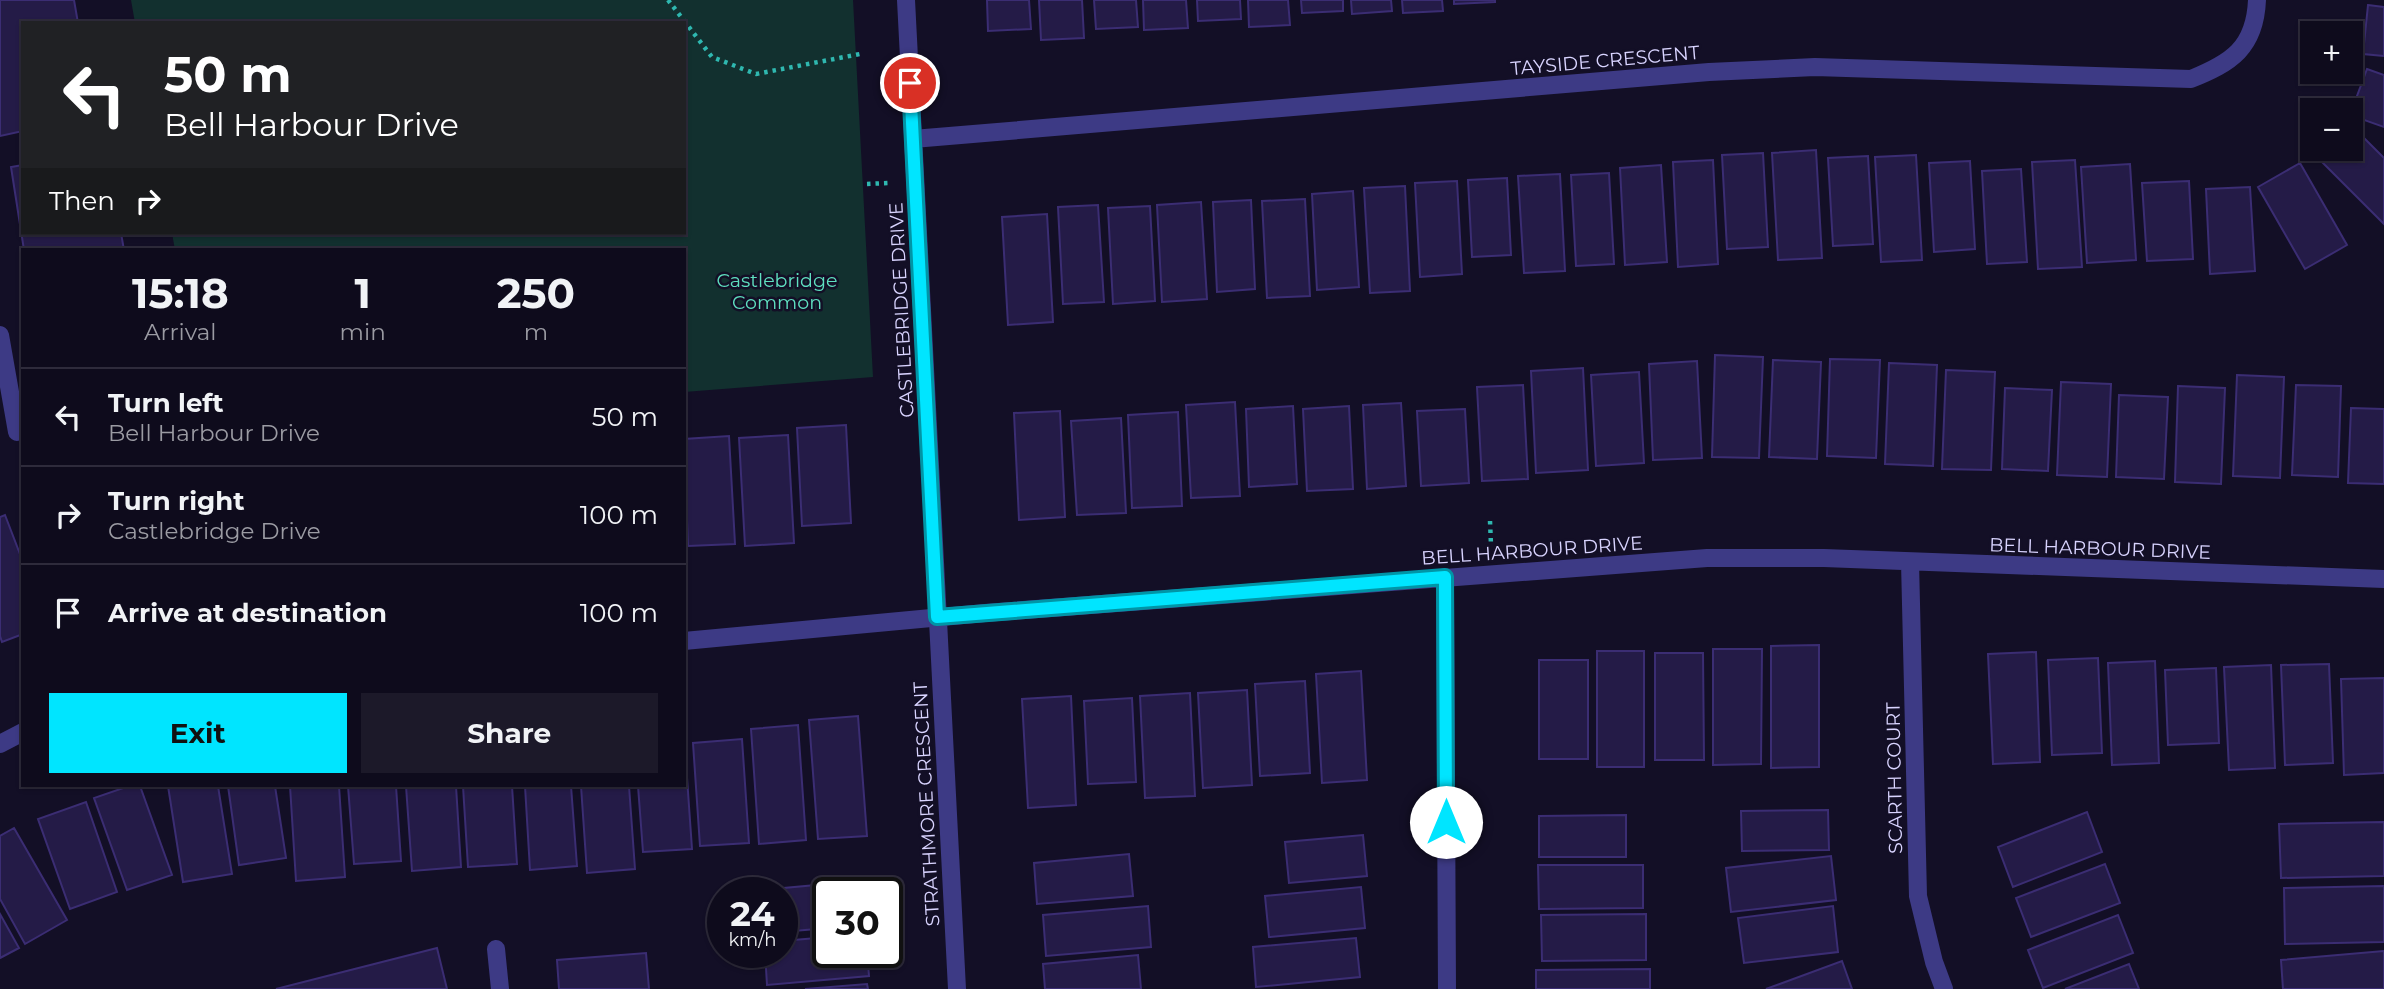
<!DOCTYPE html>
<html lang="en">
<head>
<meta charset="utf-8">
<style>
	body { margin:0; font-family:Montserrat,sans-serif; background:#1c1929; color:#f1f3f6; height:100vh; display:flex; flex-direction:column; font-size:26px; white-space:nowrap }
	* { box-sizing:border-box; margin:0 }
	p { font-size:23px; color:#9b9ba3 }
	.icon { flex:none; width:38px; height:38px; fill:none; stroke:currentColor; stroke-width:2; stroke-linecap:round; stroke-linejoin:round }
	.map { position:relative; flex:1; overflow:hidden }
	.side { position:absolute; left:21px; top:248px; width:665px; height:539px; display:flex; flex-direction:column; background:#0e0b1c; border-radius:0px; box-shadow:0 2px 5px #0004,0 0 0 2px #2e2b3b }
	.side>* { flex:none }
	.top-card { position:absolute; left:21px; top:21px; width:665px; height:214px; border-radius:0px; box-shadow:0 2px 5px #0004,0 0 0 2px #2e2b3b; background:#202124; color:#fff; overflow:hidden }
	.controls { position:absolute; left:2300px; top:21px; display:grid; gap:14px }
	.controls a { display:grid; place-items:center; width:63px; height:63px; border-radius:0px; background:#0e0b1c; box-shadow:0 2px 5px #0004,0 0 0 2px #2e2b3b; font-size:35px }
	.speed { position:absolute; left:707px; top:877px; display:flex; gap:14px; font-size:35px; font-weight:700; text-align:center }
	.speed>* { display:grid; place-content:center; width:91px; height:91px; border-radius:50%; background:#0e0b1c; box-shadow:0 2px 5px #0004,0 0 0 2px #2e2b3b; line-height:1 }
	.speed small { font-size:18px; font-weight:400 }
	.speed .limit { border:4px solid #111; border-radius:10px; background:#fff; color:#111 }
	.pin { position:absolute; display:grid; place-items:center; width:60px; height:60px; color:#fff; margin:-30px; border:4px solid #fff; border-radius:50%; box-shadow:0 2px 7px #0007 }
	.me { position:absolute; width:77px; margin:-38px; rotate:0deg; stroke-linejoin:round; filter:drop-shadow(0 0 5px #0008) }
	.turn { display:flex; align-items:center; gap:24px; height:147px; padding:0 28px; font-size:32px }
	.turn .icon { width:91px; height:91px; stroke-width:2.5 }
	.turn b { display:block; font-size:49px; line-height:60px }
	.then { display:flex; align-items:center; height:66px; padding:0 28px; background:#0003; gap:14px; font-size:26px }
	.eta { display:flex; justify-content:space-evenly; align-items:center; height:119px; text-align:center }
	.eta b { font-size:42px; font-weight:700; line-height:49px }
	.action { display:flex; gap:14px; margin-top:auto; padding:14px 28px }
	.action a { flex:1; height:80px; border-radius:0px; background:#00e5ff; color:#111; font-size:28px; font-weight:700; line-height:80px; text-align:center }
	.action a+a { background:#1c1929; color:#f1f3f6 }
	ul { padding:0; list-style:none }
	li { display:flex; align-items:center; gap:21px; height:98px; padding:0 28px; border-top:2px solid #2e2b3b }
	li div { flex:1 }
	li b { display:block; font-size:26px }
	li em { font-style:normal }
	.map>svg:first-child { display:block }
	.green { fill:#12302f }
	.building { fill:#241b47; stroke:#3b2d73; stroke-width:2 }
	.lines { fill:none; stroke-linecap:round; stroke-linejoin:round }
	.path { stroke:#2fb8b0; stroke-width:4.5; stroke-dasharray:3.5 5; stroke-linecap:butt }
	.minor { stroke:#3d3a85; stroke-width:18 }
	.route-casing { stroke:#0095a6; stroke-width:18 }
	.route { stroke:#00e5ff; stroke-width:12 }
	.labels { text-anchor:middle; stroke-width:5; stroke-linejoin:round; paint-order:stroke }
	.street-label { font-size:19px; fill:#d9d4ff; stroke:#130f26 }
	.park-label { font-size:19px; fill:#5fe0c0; stroke:#130f26 }
</style>
</head>
<body>
<div class="map">
<svg width="2384" height="989" viewBox="0 0 2384 989">
	<rect width="100%" height="100%" fill="#130f26"/>
	<path class="green" d="M 131,0 L 853,0 L 873,377 L 684,392 L 684,250 L 175,250 L 172,233 L 684,233 L 684,23 L 135,23 Z"/>
	<path class="building" d="M 0,0 L 74,0 L 78,23 L 23,23 L 23,131 L 0,136 Z
		M 987,0 L 1029,0 L 1031,29 L 988,31 Z
		M 1039,0 L 1082,0 L 1084,38 L 1041,40 Z
		M 1094,0 L 1136,0 L 1138,27 L 1096,29 Z
		M 1143,0 L 1186,0 L 1188,28 L 1144,30 Z
		M 1197,0 L 1240,0 L 1241,19 L 1198,21 Z
		M 1248,0 L 1288,0 L 1290,25 L 1249,27 Z
		M 1301,0 L 1343,0 L 1343,11 L 1302,13 Z
		M 1351,0 L 1391,0 L 1392,11 L 1352,14 Z
		M 1402,0 L 1442,0 L 1443,11 L 1403,13 Z
		M 1454,0 L 1495,0 L 1495,2 L 1454,4 Z
		M 2368,5 L 2384,7 L 2384,56 L 2363,54 Z
		M 2367,69 L 2384,75 L 2384,127 L 2350,115 Z
		M 2350,124 L 2384,158 L 2384,224 L 2317,157 L 2326,149 L 2350,149 Z
		M 1816,150 L 1822,258 L 1778,260 L 1772,153 Z
		M 1763,153 L 1768,247 L 1727,249 L 1722,155 Z
		M 1916,155 L 1922,260 L 1881,262 L 1875,157 Z
		M 1868,156 L 1873,244 L 1833,246 L 1828,158 Z
		M 1713,160 L 1718,264 L 1678,267 L 1673,162 Z
		M 2075,160 L 2082,267 L 2038,269 L 2032,162 Z
		M 1970,161 L 1975,249 L 1934,252 L 1929,163 Z
		M 2300,163 L 2347,245 L 2305,269 L 2258,187 Z
		M 2130,164 L 2136,260 L 2087,263 L 2081,167 Z
		M 23,165 L 23,233 L 121,233 L 124,250 L 24,250 L 11,167 Z
		M 1661,165 L 1667,262 L 1625,265 L 1620,168 Z
		M 2021,169 L 2027,262 L 1987,264 L 1982,171 Z
		M 1609,173 L 1614,264 L 1576,266 L 1571,175 Z
		M 1560,174 L 1565,271 L 1524,273 L 1518,176 Z
		M 1507,178 L 1511,255 L 1472,257 L 1468,180 Z
		M 1457,181 L 1462,274 L 1420,277 L 1415,183 Z
		M 2189,181 L 2193,259 L 2147,261 L 2142,183 Z
		M 1405,186 L 1410,291 L 1370,293 L 1364,188 Z
		M 2250,187 L 2255,271 L 2210,274 L 2206,189 Z
		M 1353,191 L 1359,287 L 1317,290 L 1312,194 Z
		M 1305,199 L 1310,296 L 1267,298 L 1262,201 Z
		M 1251,200 L 1255,289 L 1217,292 L 1213,202 Z
		M 1201,202 L 1207,299 L 1162,302 L 1157,205 Z
		M 1098,205 L 1104,302 L 1063,304 L 1058,207 Z
		M 1150,206 L 1155,301 L 1113,304 L 1108,208 Z
		M 1047,214 L 1053,322 L 1008,325 L 1002,217 Z
		M 1715,355 L 1763,357 L 1759,458 L 1712,457 Z
		M 1830,359 L 1880,360 L 1876,458 L 1827,456 Z
		M 1773,360 L 1821,362 L 1817,459 L 1769,457 Z
		M 1697,361 L 1702,458 L 1653,460 L 1649,364 Z
		M 1889,363 L 1937,365 L 1933,466 L 1885,464 Z
		M 1583,368 L 1588,470 L 1536,473 L 1531,371 Z
		M 1946,370 L 1995,372 L 1991,470 L 1942,469 Z
		M 1639,372 L 1644,463 L 1596,466 L 1591,375 Z
		M 2237,375 L 2284,377 L 2280,478 L 2233,476 Z
		M 2061,382 L 2111,384 L 2107,477 L 2057,475 Z
		M 1523,385 L 1528,479 L 1482,481 L 1477,387 Z
		M 2296,385 L 2341,386 L 2338,477 L 2292,475 Z
		M 2178,386 L 2225,388 L 2221,484 L 2175,482 Z
		M 2005,388 L 2052,390 L 2048,471 L 2002,469 Z
		M 2119,395 L 2168,397 L 2164,479 L 2116,477 Z
		M 1235,402 L 1240,496 L 1191,498 L 1186,405 Z
		M 1401,403 L 1406,486 L 1367,489 L 1363,405 Z
		M 1293,406 L 1297,484 L 1249,487 L 1246,409 Z
		M 1349,406 L 1353,489 L 1307,491 L 1303,409 Z
		M 2351,408 L 2384,409 L 2384,484 L 2348,483 Z
		M 1465,409 L 1469,483 L 1421,486 L 1417,411 Z
		M 1060,411 L 1065,517 L 1019,520 L 1014,413 Z
		M 1178,412 L 1182,506 L 1132,508 L 1128,415 Z
		M 1121,418 L 1126,513 L 1077,515 L 1071,421 Z
		M 846,425 L 851,523 L 802,526 L 797,428 Z
		M 788,435 L 794,543 L 745,546 L 739,438 Z
		M 729,436 L 735,544 L 688,546 L 684,439 Z
		M 5,515 L 23,562 L 23,634 L 2,642 L 0,636 L 0,517 Z
		M 1819,645 L 1819,767 L 1771,768 L 1771,646 Z
		M 1713,649 L 1762,649 L 1761,764 L 1713,765 Z
		M 1597,651 L 1644,651 L 1644,767 L 1597,767 Z
		M 2036,652 L 2040,762 L 1993,764 L 1988,654 Z
		M 1655,653 L 1703,653 L 1704,760 L 1655,760 Z
		M 2098,658 L 2102,753 L 2052,755 L 2048,660 Z
		M 1539,660 L 1588,660 L 1588,759 L 1539,759 Z
		M 2155,661 L 2159,763 L 2112,765 L 2108,663 Z
		M 2329,664 L 2333,763 L 2285,765 L 2281,665 Z
		M 2271,665 L 2275,768 L 2229,770 L 2224,667 Z
		M 2216,668 L 2219,743 L 2168,745 L 2165,670 Z
		M 1361,671 L 1367,780 L 1322,783 L 1316,674 Z
		M 2384,678 L 2384,773 L 2344,775 L 2341,679 Z
		M 1305,681 L 1310,773 L 1260,776 L 1255,684 Z
		M 1247,690 L 1252,785 L 1203,788 L 1198,693 Z
		M 1190,693 L 1195,796 L 1145,798 L 1140,696 Z
		M 1071,696 L 1076,805 L 1028,808 L 1022,699 Z
		M 1132,698 L 1136,782 L 1088,784 L 1084,701 Z
		M 858,716 L 867,836 L 818,839 L 809,720 Z
		M 798,725 L 806,840 L 759,844 L 751,729 Z
		M 742,739 L 749,843 L 700,846 L 693,743 Z
		M 685,749 L 692,849 L 643,852 L 638,786 L 684,786 Z
		M 129,786 L 140,786 L 172,875 L 127,890 L 94,798 Z
		M 168,786 L 218,786 L 232,874 L 183,882 Z
		M 228,786 L 275,786 L 286,858 L 239,865 Z
		M 290,786 L 339,786 L 345,877 L 296,881 Z
		M 348,786 L 396,786 L 401,861 L 354,864 Z
		M 406,786 L 456,786 L 461,867 L 412,871 Z
		M 463,786 L 512,786 L 517,864 L 468,867 Z
		M 525,786 L 571,786 L 577,866 L 530,870 Z
		M 581,786 L 629,786 L 635,869 L 587,873 Z
		M 86,802 L 117,892 L 70,909 L 38,819 Z
		M 1828,810 L 1829,850 L 1742,851 L 1741,811 Z
		M 2087,812 L 2102,852 L 2013,887 L 1998,847 Z
		M 1626,815 L 1626,857 L 1539,857 L 1539,816 Z
		M 2384,822 L 2384,876 L 2281,878 L 2279,824 Z
		M 14,828 L 67,920 L 25,944 L 0,899 L 0,836 Z
		M 1363,835 L 1367,876 L 1289,883 L 1285,842 Z
		M 1129,854 L 1133,896 L 1037,904 L 1034,863 Z
		M 1831,856 L 1836,900 L 1731,912 L 1726,868 Z
		M 2105,864 L 2120,903 L 2031,937 L 2016,898 Z
		M 1538,865 L 1643,865 L 1643,908 L 1539,909 Z
		M 870,880 L 871,892 L 828,892 L 828,928 L 782,932 L 782,892 L 773,892 L 773,889 Z
		M 2384,886 L 2384,942 L 2285,944 L 2284,888 Z
		M 1361,887 L 1365,928 L 1269,937 L 1265,896 Z
		M 1148,906 L 1151,947 L 1046,956 L 1043,915 Z
		M 1833,906 L 1838,952 L 1744,963 L 1738,918 Z
		M 0,914 L 19,948 L 0,958 Z
		M 1646,914 L 1646,960 L 1542,961 L 1541,915 Z
		M 2118,915 L 2133,953 L 2043,988 L 2028,950 Z
		M 828,937 L 828,952 L 867,952 L 869,976 L 767,985 L 765,952 L 782,952 L 782,941 Z
		M 1356,938 L 1360,977 L 1256,987 L 1253,947 Z
		M 437,948 L 447,989 L 276,989 Z
		M 2384,951 L 2384,989 L 2283,989 L 2281,960 Z
		M 646,953 L 649,989 L 559,989 L 557,960 Z
		M 1138,955 L 1141,989 L 1045,989 L 1043,964 Z
		M 1842,961 L 1852,989 L 1766,989 Z
		M 2129,964 L 2139,989 L 2065,989 Z
		M 1650,969 L 1650,989 L 1536,989 L 1536,970 Z
		M 867,984 L 868,989 L 805,989 Z"/>
	<g class="lines">
		<path class="path" d="M 668,0 L 712,57 L 756,74 L 860,54
			M 867,184 L 888,183
			M 1490,521 L 1491,545"/>
		<path class="minor" d="M 906,0 L 957,989
			M 913,139 L 1709,72 L 1815,67 L 2191,79 C 2231,63 2255,48 2257,0
			M 0,335 L 17,432
			M 1910,562 L 1918,896 L 1934,962 L 1944,989
			M 1445,577 L 1447,989
			M 684,641 L 985,613 L 1707,558 L 1824,558 L 2384,579
			M 0,744 L 23,732
			M 496,949 L 500,989"/>
	</g>
	<g class="lines">
		<defs>
			<path id="route" d="M 910,83 L 937,617 L 1445,577 L 1446,822"/>
		</defs>
		<use href="#route" class="route-casing"/>
		<use href="#route" class="route"/>
	</g>
	<g class="labels">
		<g class="street-label">
			<text transform="translate(1605 60) rotate(-5)" y="7">TAYSIDE CRESCENT</text>
			<text transform="translate(901 310) rotate(-93)" y="7">CASTLEBRIDGE DRIVE</text>
			<text transform="translate(2100 548) rotate(2)" y="7">BELL HARBOUR DRIVE</text>
			<text transform="translate(1532 550) rotate(-4)" y="7">BELL HARBOUR DRIVE</text>
			<text transform="translate(1894 778) rotate(-91)" y="7">SCARTH COURT</text>
			<text transform="translate(926 804) rotate(-93)" y="7">STRATHMORE CRESCENT</text>
		</g>
		<g class="park-label">
			<text x="777" y="287">Castlebridge<tspan x="777" dy="22">Common</tspan></text>
		</g>
	</g>
</svg>
<div class="controls">
<a>+</a>
<a>−</a>
</div>
<div class="speed"><div>24<small>km/h</small></div><div class="limit">30</div></div>
<div class="pin" style="left:910px;top:83px;background:#d93025"><svg class="icon" aria-label="arrive" viewBox="0 0 24 24"><path d="M6 21V4h12l-3 4 3 4H6"/></svg></div>
<svg class="me" style="left:1446px;top:822px" viewBox="-20 -20 40 40"><circle r="19" fill="#fff"/><path d="M0-13L10 11 0 6-10 11z" fill="#00e5ff"/></svg>
<div class="top-card">
<div class="turn"><svg class="icon" aria-label="left" viewBox="0 0 24 24"><path d="M17 20v-9H6M10 6l-5 5 5 5"/></svg><div><b>50 m</b>Bell Harbour Drive</div></div>
<div class="then">Then<svg class="icon" aria-label="right" viewBox="0 0 24 24"><path d="M7 20v-9h11M14 6l5 5-5 5"/></svg></div>
</div>
<section class="side">
<div class="eta">
<div><b>15:18</b><p>Arrival</p></div>
<div><b>1</b><p>min</p></div>
<div><b>250</b><p>m</p></div>
</div>
<ul>
<li><svg class="icon" aria-label="left" viewBox="0 0 24 24"><path d="M17 20v-9H6M10 6l-5 5 5 5"/></svg><div><b>Turn left</b><p>Bell Harbour Drive</p></div><em>50 m</em></li>
<li><svg class="icon" aria-label="right" viewBox="0 0 24 24"><path d="M7 20v-9h11M14 6l5 5-5 5"/></svg><div><b>Turn right</b><p>Castlebridge Drive</p></div><em>100 m</em></li>
<li><svg class="icon" aria-label="arrive" viewBox="0 0 24 24"><path d="M6 21V4h12l-3 4 3 4H6"/></svg><div><b>Arrive at destination</b></div><em>100 m</em></li>
</ul>
<div class="action"><a>Exit</a><a>Share</a></div>
</section>
</div>
</body>
</html>
